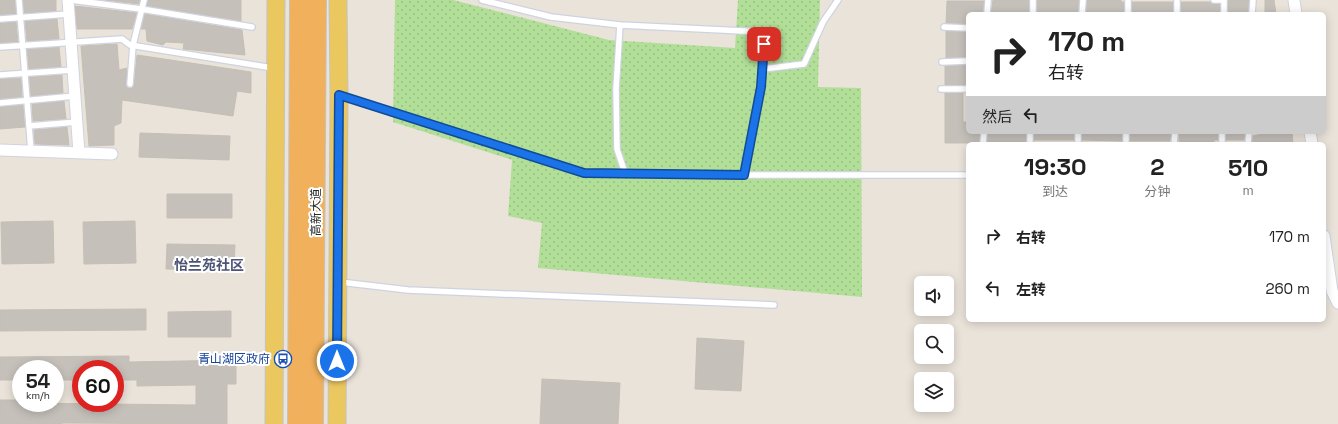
<!DOCTYPE html>
<html lang="zh">
<head>
<meta charset="utf-8">
<style>
	body { margin:0; font-family:"Space Grotesk","Noto Sans SC",sans-serif; background:#f2f2f2; color:#222; height:100vh; display:flex; flex-direction:column; font-size:15px; white-space:nowrap }
	* { box-sizing:border-box; margin:0 }
	p { font-size:13px; color:#767676 }
	.icon { flex:none; width:22px; height:22px; fill:none; stroke:currentColor; stroke-width:2; stroke-linecap:round; stroke-linejoin:round }
	.map { position:relative; flex:1; overflow:hidden }
	.sheet { position:absolute; left:966px; top:142px; width:360px; height:180px; display:flex; flex-direction:column; background:#fff; border-radius:6px; box-shadow:0 2px 10px #0003 }
	.sheet>* { flex:none }
	.guide { position:absolute; left:966px; top:12px; width:360px; height:122px; border-radius:6px; box-shadow:0 2px 10px #0003; background:#fff; color:#222; overflow:hidden }
	.buttons { position:absolute; left:914px; top:276px; display:grid; gap:8px }
	.buttons a { display:grid; place-items:center; width:40px; height:40px; border-radius:6px; background:#fff; box-shadow:0 2px 10px #0003; font-size:20px }
	.speed { position:absolute; left:12px; top:360px; display:flex; gap:8px; font-size:20px; font-weight:700; text-align:center }
	.speed>* { display:grid; place-content:center; width:52px; height:52px; border-radius:50%; background:#fff; box-shadow:0 2px 10px #0003; line-height:1 }
	.speed small { font-size:10px; font-weight:400 }
	.speed .limit { border:6px solid #d22; background:#fff; color:#111 }
	.pin { position:absolute; display:grid; place-items:center; width:34px; height:34px; color:#fff; margin:-17px; border-radius:8px; box-shadow:0 2px 6px #0006 }
	.me { position:absolute; width:44px; margin:-22px; rotate:0deg; stroke-linejoin:round; filter:drop-shadow(0 0 3px #0008) }
	.turn { display:flex; align-items:center; gap:14px; height:84px; padding:0 16px; font-size:18px }
	.turn .icon { width:52px; height:52px; stroke-width:2.5 }
	.turn b { display:block; font-size:28px; line-height:34px }
	.then { display:flex; align-items:center; height:38px; padding:0 16px; background:#0003; gap:8px; font-size:15px }
	.eta { display:flex; justify-content:space-evenly; align-items:center; height:68px; text-align:center }
	.eta b { font-size:24px; font-weight:600; line-height:28px }
	ul { padding:0; list-style:none }
	li { display:flex; align-items:center; gap:12px; height:52px; padding:0 16px }
	li div { flex:1 }
	li b { display:block; font-size:15px }
	li em { font-style:normal }
	.map>svg:first-child { display:block }
	.grass { fill:url(#grass-dots) }
	.building { fill:#c5c0ba; stroke:#c5bfb4 }
	.lines { fill:none; stroke-linecap:round; stroke-linejoin:round }
	.service-casing { stroke:#cfd3e0; stroke-width:8 }
	.minor-casing { stroke:#cfd3e0; stroke-width:13 }
	.primary-casing { stroke:#c3c3c3; stroke-width:19 }
	.trunk-casing { stroke:#c3c3c3; stroke-width:20 }
	.service { stroke:#fff; stroke-width:5.5 }
	.minor { stroke:#fff; stroke-width:11 }
	.primary { stroke:#eac75f; stroke-width:17 }
	.trunk { stroke:#f0b05c; stroke-width:18 }
	.route-casing { stroke:#114b97; stroke-width:10 }
	.route { stroke:#1a73e8; stroke-width:7 }
	.labels { text-anchor:middle; stroke-width:4; stroke-linejoin:round; paint-order:stroke }
	.street-label { font-size:12px; fill:#282828; stroke:#fff }
	.transit-label { font-size:12px; fill:#164399; stroke:#fff; text-anchor:end }
	.quarter-label { font-size:14px; font-weight:bold; fill:#4b5376; stroke:#fff }
</style>
</head>
<body>
<div class="map">
<svg width="1338" height="424" viewBox="0 0 1338 424">
	<defs>
		<pattern id="grass-dots" width="8" height="8" patternUnits="userSpaceOnUse"><rect width="8" height="8" fill="#b1df98"/><path d="M2 2h.1M6 6h.1" fill="none" stroke="#98bf83" stroke-width="1.8" stroke-linecap="round"/></pattern>
	</defs>
	<rect width="100%" height="100%" fill="#eae3da"/>
	<path class="grass" d="M 395,0 L 453,0 L 609,40 L 735,48 L 738,0 L 820,0 L 818,87 L 861,88 L 862,297 L 538,268 L 542,223 L 508,216 L 512,160 L 393,122 Z"/>
	<path class="building" d="M 0,0 L 15,0 L 16,14 L 0,15 Z
		M 23,0 L 56,0 L 56,11 L 24,13 Z
		M 104,0 L 140,0 L 139,4 Z
		M 148,0 L 241,0 L 241,21 L 147,6 Z
		M 993,0 L 1029,0 L 1029,14 L 991,14 Z
		M 1037,0 L 1079,0 L 1078,14 L 1037,14 Z
		M 1087,0 L 1121,0 L 1121,2 L 1124,2 L 1124,14 L 1086,14 Z
		M 1229,0 L 1249,0 L 1248,14 L 1228,14 L 1228,2 Z
		M 1265,0 L 1274,0 L 1276,14 L 1265,14 Z
		M 947,1 L 984,1 L 983,14 L 968,14 L 968,24 L 946,23 Z
		M 1132,2 L 1173,2 L 1173,14 L 1132,14 Z
		M 1181,2 L 1210,2 L 1214,4 L 1220,4 L 1220,14 L 1181,14 Z
		M 75,6 L 137,13 L 132,29 L 77,29 Z
		M 145,14 L 242,30 L 245,55 L 183,49 L 184,43 L 166,42 L 163,45 L 147,41 L 146,29 L 141,29 Z
		M 57,19 L 59,39 L 27,41 L 25,21 Z
		M 16,22 L 18,42 L 0,43 L 0,23 Z
		M 946,31 L 968,32 L 968,57 L 946,58 Z
		M 117,44 L 119,70 L 127,68 L 126,84 L 128,88 L 132,88 L 134,85 L 137,55 L 251,72 L 251,93 L 237,91 L 233,116 L 122,100 L 121,123 L 114,126 L 114,145 L 89,146 L 81,46 Z
		M 59,47 L 61,67 L 29,69 L 27,49 Z
		M 968,65 L 968,85 L 945,85 L 945,66 Z
		M 62,75 L 63,93 L 31,96 L 29,77 Z
		M 21,78 L 22,97 L 0,99 L 0,79 Z
		M 945,93 L 963,93 L 963,122 L 968,122 L 968,132 L 980,132 L 979,143 L 945,143 Z
		M 64,101 L 66,119 L 33,121 L 32,104 Z
		M 23,105 L 25,127 L 0,129 L 0,107 Z
		M 67,127 L 69,145 L 35,144 L 34,130 Z
		M 988,132 L 1026,132 L 1026,140 L 1025,142 L 987,142 Z
		M 1034,132 L 1074,132 L 1074,140 L 1034,140 Z
		M 1082,132 L 1122,132 L 1122,141 L 1082,140 Z
		M 1130,132 L 1171,132 L 1170,141 L 1130,141 Z
		M 1179,132 L 1218,132 L 1218,140 L 1214,140 L 1214,144 L 1180,144 L 1180,141 L 1179,141 Z
		M 1226,132 L 1245,132 L 1244,140 L 1226,140 Z
		M 1262,132 L 1292,132 L 1293,144 L 1252,144 L 1253,136 L 1262,134 Z
		M 140,133 L 230,136 L 229,160 L 139,157 Z
		M 167,194 L 232,194 L 232,218 L 167,218 Z
		M 53,221 L 54,263 L 2,264 L 1,222 Z
		M 135,221 L 136,263 L 84,264 L 83,222 Z
		M 167,244 L 235,245 L 234,270 L 166,269 Z
		M 146,309 L 146,330 L 0,331 L 0,310 Z
		M 231,311 L 231,337 L 168,337 L 168,312 Z
		M 697,338 L 744,341 L 741,391 L 695,389 Z
		M 129,356 L 129,362 L 236,360 L 236,384 L 227,384 L 227,424 L 62,423 L 62,424 L 0,424 L 0,400 L 21,400 L 21,403 L 196,405 L 196,385 L 137,386 L 137,380 L 115,380 L 115,369 L 81,369 L 81,380 L 55,380 L 55,369 L 21,369 L 21,380 L 0,380 L 0,357 Z
		M 542,379 L 620,383 L 618,424 L 540,424 Z"/>
	<g class="lines">
		<defs>
			<path id="service" d="M 19,0 L 31,151
				M 71,0 L 141,9 L 252,27
				M 482,0 L 551,17 L 620,25 L 764,32 L 761,87 L 744,175
				M 1214,0 L 1224,0
				M 987,14 L 988,0
				M 1033,14 L 1033,0
				M 1082,14 L 1083,0
				M 1128,14 L 1128,0
				M 1177,14 L 1177,0
				M 1224,14 L 1224,0
				M 1252,14 L 1253,0
				M 0,19 L 69,14
				M 620,25 L 616,89 L 617,149 L 625,173
				M 944,27 L 968,28
				M 0,47 L 122,39 L 130,45 L 273,68
				M 942,62 L 968,61
				M 762,69 L 804,64 L 823,22 L 838,0
				M 0,75 L 73,70
				M 130,84 L 133,45 L 144,0
				M 941,89 L 968,89
				M 341,96 L 584,173 L 744,175 L 968,175
				M 0,103 L 75,96
				M 29,126 L 77,122
				M 983,144 L 984,132
				M 1030,144 L 1030,132
				M 1078,144 L 1078,132
				M 1126,144 L 1126,132
				M 1174,144 L 1175,132
				M 1222,144 L 1222,132
				M 1248,144 L 1249,132
				M 340,282 L 408,290 L 774,305"/>
			<path id="minor" d="M 68,0 L 79,153
				M 1294,0 L 1296,14
				M 1310,132 L 1312,144
				M 0,150 L 112,154
				M 1324,236 L 1332,291 L 1338,303"/>
			<path id="primary" d="M 274,424 L 276,0
				M 337,424 L 339,95 L 338,0"/>
			<path id="trunk" d="M 297,424 L 299,0
				M 314,424 L 317,0"/>
		</defs>
		<use href="#service" class="service-casing"/>
		<use href="#minor" class="minor-casing"/>
		<use href="#primary" class="primary-casing"/>
		<use href="#trunk" class="trunk-casing"/>
		<use href="#service" class="service"/>
		<use href="#minor" class="minor"/>
		<use href="#primary" class="primary"/>
		<use href="#trunk" class="trunk"/>
	</g>
	<g class="lines">
		<defs>
			<path id="route" d="M 337,361 L 339,95 L 584,173 L 744,175 L 761,87 L 764,44"/>
		</defs>
		<use href="#route" class="route-casing"/>
		<use href="#route" class="route"/>
	</g>
	<defs>
		<symbol id="bus-ring" viewBox="-11 -11 22 22"><circle r="9.5" fill="#fff" stroke="#1a4fb4" stroke-width="1.5"/><path d="M-5-6H5V4H4V6H2V4H-2V6H-4V4H-5ZM-3.5-4V0h7V-4ZM-3.5 1.2v1.5H-2V1.2ZM2 1.2v1.5H3.5V1.2Z" fill="#1a4fb4"/></symbol>
	</defs>
	<g fill-rule="evenodd">
		<use href="#bus-ring" x="273" y="349" width="20" height="20"/>
	</g>
	<g class="labels">
		<g class="street-label">
			<text transform="translate(316 212) rotate(-90)" y="4">高新大道</text>
		</g>
		<g class="transit-label">
			<text x="270" y="363">青山湖区政府</text>
		</g>
		<g class="quarter-label">
			<text x="209" y="270">怡兰苑社区</text>
		</g>
	</g>
</svg>
<div class="buttons">
<a><svg class="icon" aria-label="sound" viewBox="0 0 24 24"><path d="M4 9h4l5-4v14l-5-4H4zM17 9q2 3 0 6"/></svg></a>
<a><svg class="icon" aria-label="search" viewBox="0 0 24 24"><circle cx="10" cy="10" r="6"/><path d="M15 15l6 6"/></svg></a>
<a><svg class="icon" aria-label="layers" viewBox="0 0 24 24"><path d="M12 4l9 5-9 5-9-5zM3 14l9 5 9-5"/></svg></a>
</div>
<div class="speed"><div>54<small>km/h</small></div><div class="limit">60</div></div>
<div class="pin" style="left:764px;top:44px;background:#d93025"><svg class="icon" aria-label="arrive" viewBox="0 0 24 24"><path d="M6 21V4h12l-3 4 3 4H6"/></svg></div>
<svg class="me" style="left:337px;top:361px" viewBox="-20 -20 40 40"><circle r="17" fill="#1a73e8" stroke="#fff" stroke-width="3"/><path d="M0-11L8 9 0 5-8 9z" fill="#fff"/></svg>
<div class="guide">
<div class="turn"><svg class="icon" aria-label="right" viewBox="0 0 24 24"><path d="M7 20v-9h11M14 6l5 5-5 5"/></svg><div><b>170 m</b>右转</div></div>
<div class="then">然后<svg class="icon" aria-label="left" viewBox="0 0 24 24"><path d="M17 20v-9H6M10 6l-5 5 5 5"/></svg></div>
</div>
<section class="sheet">
<div class="eta">
<div><b>19:30</b><p>到达</p></div>
<div><b>2</b><p>分钟</p></div>
<div><b>510</b><p>m</p></div>
</div>
<ul>
<li><svg class="icon" aria-label="right" viewBox="0 0 24 24"><path d="M7 20v-9h11M14 6l5 5-5 5"/></svg><div><b>右转</b></div><em>170 m</em></li>
<li><svg class="icon" aria-label="left" viewBox="0 0 24 24"><path d="M17 20v-9H6M10 6l-5 5 5 5"/></svg><div><b>左转</b></div><em>260 m</em></li>
</ul>
</section>
</div>
</body>
</html>
